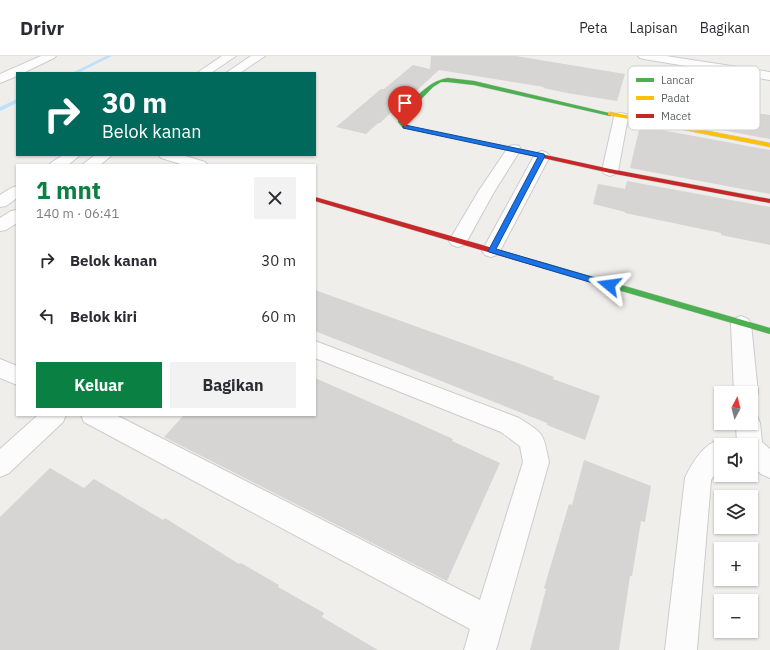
<!DOCTYPE html>
<html lang="id">
<head>
<meta charset="utf-8">
<style>
	body { margin:0; font-family:"IBM Plex Sans",sans-serif; background:#f2f2f3; color:#2b2b33; height:100vh; display:flex; flex-direction:column; font-size:15px; white-space:nowrap }
	* { box-sizing:border-box; margin:0 }
	p { font-size:13px; color:#7c7c81 }
	.icon { flex:none; width:22px; height:22px; fill:none; stroke:currentColor; stroke-width:2; stroke-linecap:round; stroke-linejoin:round }
	.map { position:relative; flex:1; overflow:hidden }
	.sheet { position:absolute; left:16px; top:108px; width:300px; height:252px; display:flex; flex-direction:column; background:#fff; border-radius:0px; box-shadow:0 1px 3px #0004 }
	.sheet>* { flex:none }
	.top-card { position:absolute; left:16px; top:16px; width:300px; height:84px; border-radius:0px; box-shadow:0 1px 3px #0004; background:#00695c; color:#fff; overflow:hidden }
	.needle { width:26px; rotate:7deg }
	.tools { position:absolute; left:714px; top:330px; display:grid; gap:8px }
	.tools a { display:grid; place-items:center; width:44px; height:44px; border-radius:0px; background:#fff; box-shadow:0 1px 3px #0004; font-size:20px }
	.pin { position:absolute; display:grid; place-items:center; width:34px; height:34px; color:#fff; margin:-41px -17px; border-radius:50% 50% 50% 0; rotate:-45deg; box-shadow:0 0 4px #0007 }
	.pin .icon { rotate:45deg }
	.me { position:absolute; width:44px; margin:-22px; rotate:286deg; stroke-linejoin:round; filter:drop-shadow(0 0 3px #0008) }
	.turn { display:flex; align-items:center; gap:14px; height:84px; padding:0 20px; font-size:18px }
	.turn .icon { width:52px; height:52px; stroke-width:2.5 }
	.turn b { display:block; font-size:28px; line-height:34px }
	.round { display:grid; place-items:center; flex:none; width:42px; height:42px; border-radius:0px; background:#f2f2f3 }
	.summary { display:flex; align-items:center; justify-content:space-between; height:68px; padding:0 20px }
	h1 { font-size:24px; font-weight:800; line-height:30px; color:#0b8043 }
	.button { display:flex; gap:8px; margin-top:auto; padding:8px 20px }
	.button a { flex:1; height:46px; border-radius:0px; background:#0b8043; color:#fff; font-size:16px; font-weight:800; line-height:46px; text-align:center }
	.button a+a { background:#f2f2f3; color:#2b2b33 }
	ul { padding:0; list-style:none }
	li { display:flex; align-items:center; gap:12px; height:56px; padding:0 20px }
	li div { flex:1 }
	li b { display:block; font-size:15px }
	li em { font-style:normal }
	header { display:flex; align-items:center; gap:24px; box-sizing:border-box; height:56px; padding:0 20px; background:#fff; border-bottom:1px solid #e1e1e2 }
	header strong { font-size:19px }
	nav { display:flex; gap:22px; margin-inline-start:auto; font-size:14px }
	.map>svg:first-child { display:block }
	.lines { fill:none; stroke-linecap:round; stroke-linejoin:round }
	.stream { fill:#bfe0f9; fill-rule:evenodd }
	.building { fill:#d6d5d3 }
	.street-casing { stroke:#cbcccc; stroke-width:2 }
	.fast-casing { stroke:#cacacb; stroke-width:1 }
	.slow-casing { stroke:#cacacb; stroke-width:1 }
	.jam-casing { stroke:#cacacb; stroke-width:1 }
	.street { fill:#fdfcfc; fill-rule:evenodd }
	.fast { fill:#4caf50; fill-rule:evenodd }
	.slow { fill:#ffc107; fill-rule:evenodd }
	.jam { fill:#c62828; fill-rule:evenodd }
	.route { fill:#1a73e8; stroke:#114b97 }
	.key { fill:#fff; stroke:#cfd0d2; stroke-width:1 }
	.key-label { font-size:11px; fill:#5f6368 }
</style>
</head>
<body>
<header>
<strong>Drivr</strong>
<nav><a>Peta</a><a>Lapisan</a><a>Bagikan</a></nav>
</header>
<div class="map">
<svg width="770" height="594" viewBox="0 0 770 594">
	<rect width="100%" height="100%" fill="#efeeea"/>
	<g class="lines">
		<path class="stream" d="M 106,0 L 112,0 L 78,17 L 72,17 Z
			M 17,43 L 17,47 L 0,55 L 0,51 Z"/>
	</g>
	<path class="building" d="M 431,0 L 516,0 L 625,18 L 617,45 L 567,37 L 543,32 L 544,31 L 439,14 L 412,39 L 410,39 L 380,67 L 378,67 L 366,78 L 336,71 L 381,33 L 384,33 L 413,9 L 430,13 Z
		M 647,38 L 748,54 L 749,56 L 770,59 L 770,83 L 642,59 Z
		M 640,70 L 770,94 L 770,138 L 630,112 Z
		M 627,125 L 770,151 L 770,189 L 721,179 L 721,177 L 625,157 L 625,156 L 593,148 L 598,128 L 625,133 Z
		M 315,234 L 515,306 L 554,321 L 553,323 L 600,340 L 585,384 L 547,369 L 547,367 L 315,275 Z
		M 315,322 L 413,365 L 453,383 L 452,385 L 500,407 L 447,525 L 164,381 L 184,359 L 315,359 Z
		M 584,404 L 651,430 L 645,466 L 641,465 L 632,520 L 630,520 L 619,594 L 530,594 L 546,533 L 544,532 L 569,448 L 572,449 Z
		M 50,412 L 84,432 L 94,423 L 163,464 L 165,462 L 239,508 L 241,507 L 279,529 L 278,531 L 324,557 L 322,561 L 378,594 L 0,594 L 0,461 Z"/>
	<g class="lines">
		<defs>
			<path id="street" d="M 41,0 L 56,0 L 54,2 L 23,17 L 17,17 L 17,20 L 0,27 L 0,18 Z
				M 222,0 L 236,0 L 211,17 L 197,17 Z
				M 251,0 L 265,0 L 240,17 L 226,17 Z
				M 638,0 L 666,0 L 770,16 L 770,24 L 644,3 L 640,2 Z
				M 621,57 L 626,58 L 628,61 L 618,115 L 615,118 L 610,120 L 605,118 L 602,115 L 614,61 L 616,58 Z
				M 514,89 L 519,90 L 521,93 L 494,136 L 467,185 L 464,189 L 458,191 L 452,189 L 449,185 L 478,136 L 509,90 Z
				M 542,95 L 547,97 L 550,100 L 500,195 L 497,199 L 491,201 L 485,199 L 482,195 L 534,100 L 537,97 Z
				M 63,99 L 80,99 L 68,109 L 49,109 L 52,106 Z
				M 95,99 L 112,99 L 100,109 L 82,109 Z
				M 159,99 L 182,99 L 205,106 L 208,109 L 184,109 L 161,102 Z
				M 17,130 L 17,142 L 6,150 L 0,151 L 0,139 L 11,132 Z
				M 17,154 L 17,167 L 6,174 L 0,175 L 0,162 L 11,155 Z
				M 741,260 L 748,263 L 751,268 L 758,337 L 754,344 L 751,345 L 751,337 L 734,337 L 731,268 L 734,263 Z
				M 315,285 L 519,362 C 544,378 543,376 549,406 L 496,594 L 464,594 L 470,573 L 84,366 L 81,359 L 116,359 L 480,544 L 523,406 L 520,390 L 501,376 L 315,302 Z
				M 0,303 L 17,310 L 17,329 L 0,322 Z
				M 751,358 L 757,360 L 760,367 L 762,386 L 770,393 L 770,422 L 761,418 L 751,409 L 751,389 L 737,389 L 736,367 L 751,367 Z
				M 38,359 L 66,359 L 63,366 L 9,417 L 0,421 L 0,393 Z
				M 718,384 L 730,387 L 731,389 L 721,389 L 721,410 L 711,424 L 697,594 L 665,594 L 685,422 C 692,407 702,390 718,384 Z"/>
			<path id="fast" d="M 448,22 L 474,25 L 613,58 L 610,60 L 474,29 L 448,26 L 441,26 L 433,31 L 404,61 L 404,66 L 407,70 L 495,88 L 497,89 L 497,91 L 403,72 L 398,66 L 399,60 C 413,45 427,25 448,22 Z
				M 545,207 L 770,272 L 770,278 L 542,212 L 541,210 Z"/>
			<path id="slow" d="M 610,56 L 770,87 L 770,91 L 608,59 L 608,57 Z"/>
			<path id="jam" d="M 495,88 L 610,113 L 770,143 L 770,147 L 610,117 L 493,91 L 493,89 Z
				M 315,141 L 548,208 L 549,210 L 545,213 L 542,212 L 315,145 Z"/>
		</defs>
		<use href="#street" class="street-casing"/>
		<use href="#fast" class="fast-casing"/>
		<use href="#slow" class="slow-casing"/>
		<use href="#jam" class="jam-casing"/>
		<use href="#street" class="street"/>
		<use href="#fast" class="fast"/>
		<use href="#slow" class="slow"/>
		<use href="#jam" class="jam"/>
	</g>
	<path class="route" d="M 405,69 L 544,98 L 545,100 L 496,193 L 612,227 L 612,231 L 606,231 L 489,196 L 488,195 L 538,101 L 403,72 L 403,70 Z"/>
	<rect x="628" y="10" width="132" height="64" rx="6" class="key"/>
	<rect x="636" y="22" width="18" height="4" fill="#4caf50"/>
	<rect x="636" y="40" width="18" height="4" fill="#ffc107"/>
	<rect x="636" y="58" width="18" height="4" fill="#c62828"/>
	<g class="key-label">
		<text x="661" y="28">Lancar</text>
		<text x="661" y="46">Padat</text>
		<text x="661" y="64">Macet</text>
	</g>
</svg>
<div class="tools">
<a><svg class="needle" viewBox="-14 -14 28 28"><path d="M0-13l5 13h-10z" fill="#e53935"/><path d="M0 13l5-13h-10z" fill="#7c7c81"/></svg></a>
<a><svg class="icon" aria-label="sound" viewBox="0 0 24 24"><path d="M4 9h4l5-4v14l-5-4H4zM17 9q2 3 0 6"/></svg></a>
<a><svg class="icon" aria-label="layers" viewBox="0 0 24 24"><path d="M12 4l9 5-9 5-9-5zM3 14l9 5 9-5"/></svg></a>
<a>+</a>
<a>−</a>
</div>
<div class="pin" style="left:405px;top:71px;background:#d93025"><svg class="icon" aria-label="arrive" viewBox="0 0 24 24"><path d="M6 21V4h12l-3 4 3 4H6"/></svg></div>
<svg class="me" style="left:609px;top:229px" viewBox="-20 -20 40 40"><path d="M0-17L14 15 0 8-14 15z" fill="#1a73e8" stroke="#fff" stroke-width="4"/></svg>
<div class="top-card">
<div class="turn"><svg class="icon" aria-label="right" viewBox="0 0 24 24"><path d="M7 20v-9h11M14 6l5 5-5 5"/></svg><div><b>30 m</b>Belok kanan</div></div>
</div>
<section class="sheet">
<div class="summary"><div><h1>1 mnt</h1><p>140 m · 06:41</p></div><a class="round"><svg class="icon" aria-label="close" viewBox="0 0 24 24"><path d="M6 6l12 12M18 6L6 18"/></svg></a></div>
<ul>
<li><svg class="icon" aria-label="right" viewBox="0 0 24 24"><path d="M7 20v-9h11M14 6l5 5-5 5"/></svg><div><b>Belok kanan</b></div><em>30 m</em></li>
<li><svg class="icon" aria-label="left" viewBox="0 0 24 24"><path d="M17 20v-9H6M10 6l-5 5 5 5"/></svg><div><b>Belok kiri</b></div><em>60 m</em></li>
</ul>
<div class="button"><a>Keluar</a><a>Bagikan</a></div>
</section>
</div>
</body>
</html>
